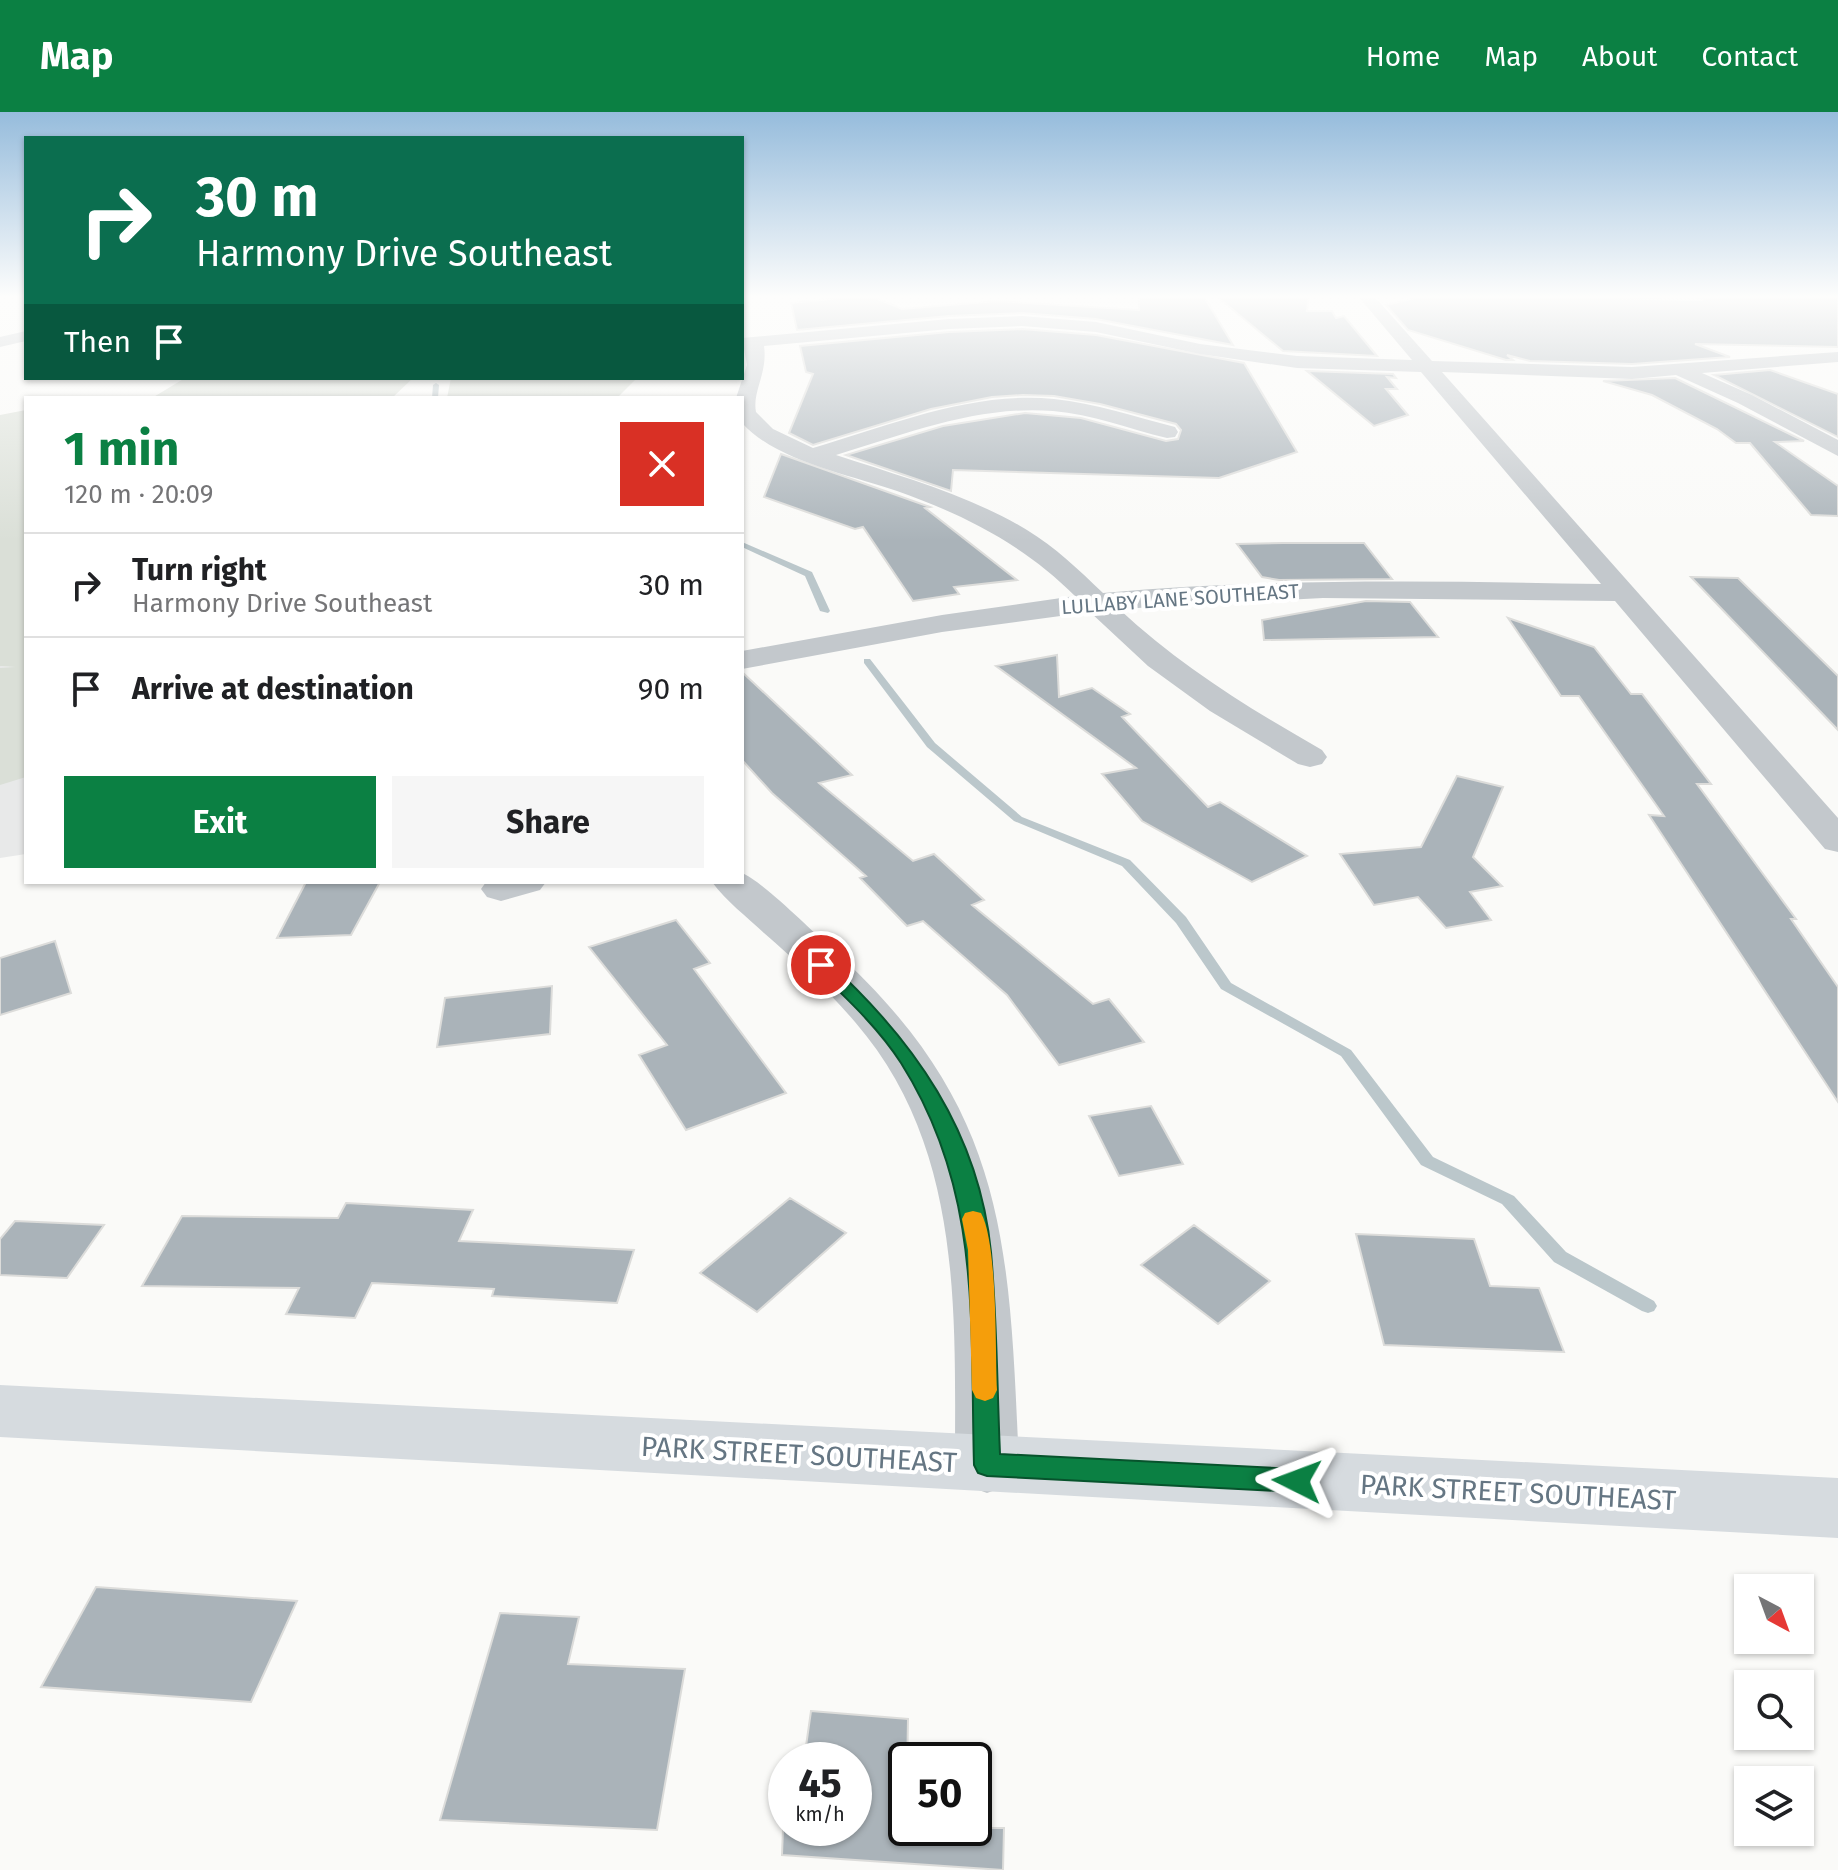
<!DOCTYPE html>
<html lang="en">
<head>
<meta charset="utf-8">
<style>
	body { margin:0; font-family:"Fira Sans",sans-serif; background:#f6f6f6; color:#202124; height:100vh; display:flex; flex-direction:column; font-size:30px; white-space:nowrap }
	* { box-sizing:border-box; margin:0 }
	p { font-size:26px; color:#757577 }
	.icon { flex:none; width:44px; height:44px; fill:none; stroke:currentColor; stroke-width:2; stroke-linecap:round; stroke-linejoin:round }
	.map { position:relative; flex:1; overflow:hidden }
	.drawer { position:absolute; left:24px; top:284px; width:720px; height:488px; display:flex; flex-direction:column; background:#fff; border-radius:0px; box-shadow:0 2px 6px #0004 }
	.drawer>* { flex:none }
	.guide { position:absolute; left:24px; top:24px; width:720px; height:244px; border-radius:0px; box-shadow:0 2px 6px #0004; background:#0b6e4f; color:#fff; overflow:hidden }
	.needle { width:52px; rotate:139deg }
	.buttons { position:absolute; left:1734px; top:1462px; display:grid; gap:16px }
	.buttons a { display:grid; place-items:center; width:80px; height:80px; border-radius:0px; background:#fff; box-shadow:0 2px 6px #0004; font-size:40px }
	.speed { position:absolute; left:768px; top:1630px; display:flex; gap:16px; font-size:40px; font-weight:700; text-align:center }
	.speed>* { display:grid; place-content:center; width:104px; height:104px; border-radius:50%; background:#fff; box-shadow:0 2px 6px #0004; line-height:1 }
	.speed small { font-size:20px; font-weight:400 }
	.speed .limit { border:4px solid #111; border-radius:12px; background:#fff; color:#111 }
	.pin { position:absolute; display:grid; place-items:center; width:68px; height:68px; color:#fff; margin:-34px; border:4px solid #fff; border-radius:50%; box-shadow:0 2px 8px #0007 }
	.me { position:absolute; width:88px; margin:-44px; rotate:273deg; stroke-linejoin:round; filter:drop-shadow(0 0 6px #0008) }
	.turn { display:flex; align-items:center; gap:28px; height:168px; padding:0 40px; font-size:36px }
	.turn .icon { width:104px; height:104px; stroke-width:2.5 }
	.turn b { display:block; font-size:56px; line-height:68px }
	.then { display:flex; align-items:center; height:76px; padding:0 40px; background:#0003; gap:16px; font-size:30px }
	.round { display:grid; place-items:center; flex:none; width:84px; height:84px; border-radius:0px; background:#f6f6f6 }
	.summary { display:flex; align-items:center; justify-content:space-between; height:136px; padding:0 40px }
	h1 { font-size:48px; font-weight:700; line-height:60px; color:#0b8043 }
	.cta { display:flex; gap:16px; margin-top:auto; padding:16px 40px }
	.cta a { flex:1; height:92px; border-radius:0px; background:#0b8043; color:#fff; font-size:32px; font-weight:700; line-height:92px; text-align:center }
	.cta a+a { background:#f6f6f6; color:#202124 }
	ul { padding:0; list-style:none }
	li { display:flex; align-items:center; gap:24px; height:104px; padding:0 40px; border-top:2px solid #e0e0e0 }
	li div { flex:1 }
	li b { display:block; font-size:30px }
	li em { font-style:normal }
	header { display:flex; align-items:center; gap:48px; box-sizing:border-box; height:112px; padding:0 40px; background:#0b8043; color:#fff }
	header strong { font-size:38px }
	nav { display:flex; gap:44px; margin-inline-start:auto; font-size:28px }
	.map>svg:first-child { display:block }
	.built { fill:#e8e9e9 }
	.green { fill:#dadfd7 }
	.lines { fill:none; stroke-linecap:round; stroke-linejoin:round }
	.stream { fill:#bbc7cb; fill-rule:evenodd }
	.building { fill:#aab3b9; stroke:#dcdcda; stroke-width:2 }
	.minor { fill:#c3c8cc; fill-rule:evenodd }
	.major { fill:#d6dbdf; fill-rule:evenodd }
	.route { fill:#0b8043; stroke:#07532c; stroke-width:2 }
	.slow { fill:#f59e0b }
	.labels { text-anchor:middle; stroke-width:8; stroke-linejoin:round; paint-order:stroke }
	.far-street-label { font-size:20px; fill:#657683; stroke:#fff }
	.near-street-label { font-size:28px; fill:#657683; stroke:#fff }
</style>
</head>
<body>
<header>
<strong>Map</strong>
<nav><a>Home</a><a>Map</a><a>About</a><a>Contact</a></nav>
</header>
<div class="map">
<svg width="1838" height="1758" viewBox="0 0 1838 1758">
	<rect width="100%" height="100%" fill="#fafaf8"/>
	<path class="built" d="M 0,554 L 26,555 L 26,742 L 0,746 Z"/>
	<path class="green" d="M 185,266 L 413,266 L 392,286 L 152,286 Z
		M 451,266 L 637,266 L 617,286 L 447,286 Z
		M 26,298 L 26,665 L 0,673 L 0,556 L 15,555 L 0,554 L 0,303 Z"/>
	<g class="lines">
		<path class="stream" d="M 436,271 L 439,273 L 438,286 L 432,286 L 433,273 Z
			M 742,430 L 812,460 L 830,499 L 828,501 L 820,499 L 805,464 L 742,435 Z
			M 864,547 L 870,547 L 935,631 L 1022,705 L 1130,748 L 1186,805 L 1231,871 L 1351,938 L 1433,1045 L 1514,1084 L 1566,1140 L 1654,1189 L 1657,1194 L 1654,1199 L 1648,1201 L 1642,1199 L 1554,1150 L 1502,1092 L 1421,1053 L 1341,944 L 1221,877 L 1176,811 L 1122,754 L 1014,709 L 927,635 L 864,551 Z"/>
	</g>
	<path class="building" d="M 869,183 L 902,197 L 997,189 L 1139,198 L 1139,183 L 1203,183 L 1233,233 L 1096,207 L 1022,201 L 949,204 L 797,218 L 791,191 Z
		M 1215,183 L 1309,183 L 1307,199 L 1332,199 L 1336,206 L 1344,204 L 1377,244 L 1283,239 Z
		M 1427,183 L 1703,188 L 1691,183 L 1822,183 L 1838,186 L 1838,235 L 1695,232 L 1730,245 L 1632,252 L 1530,249 L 1507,243 L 1513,248 L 1506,248 L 1408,218 L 1386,193 Z
		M 1022,217 L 1096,223 L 1244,251 L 1297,340 L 1219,366 L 953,358 L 951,379 L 846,343 L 943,314 L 1025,301 L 1081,306 L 1166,329 L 1178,327 L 1181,318 L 1176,312 L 1100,292 L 1054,284 L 1023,283 L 992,285 L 931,297 L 813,333 L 789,321 L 813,262 L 806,260 L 800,234 L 949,220 Z
		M 1770,258 L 1838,282 L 1838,325 L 1714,263 Z
		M 1307,259 L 1393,262 L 1396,266 L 1387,265 L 1397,277 L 1386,277 L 1408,303 L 1374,314 Z
		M 1675,266 L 1804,329 L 1775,330 L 1838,374 L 1838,404 L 1811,403 L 1750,331 L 1736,331 L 1717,317 L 1652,283 L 1603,269 Z
		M 781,342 L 930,395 L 925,396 L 1017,468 L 954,475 L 959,482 L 913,489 L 863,415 L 855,417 L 764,385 Z
		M 1283,431 L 1364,431 L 1392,467 L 1279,468 L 1262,465 L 1237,432 Z
		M 1691,465 L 1738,466 L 1838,564 L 1838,618 Z
		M 1366,489 L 1410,490 L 1438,525 L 1264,528 L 1262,508 Z
		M 1508,506 L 1594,535 L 1631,582 L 1642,582 L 1711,672 L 1697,672 L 1796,807 L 1791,807 L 1838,875 L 1838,990 L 1649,703 L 1664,704 L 1579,584 L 1561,584 Z
		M 1057,543 L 1059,585 L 1092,576 L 1130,602 L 1122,605 L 1208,695 L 1220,690 L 1307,744 L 1252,770 L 1142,709 L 1102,662 L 1136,656 L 996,554 Z
		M 742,560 L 852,663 L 819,671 L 913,749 L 934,742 L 984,788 L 972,793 L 1093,892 L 1109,887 L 1144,930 L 1059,953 L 1007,883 L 923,809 L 907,814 L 860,766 L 866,764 L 772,681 L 742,648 Z
		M 1457,664 L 1503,675 L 1473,745 L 1502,774 L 1470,780 L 1491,808 L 1446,816 L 1418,785 L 1374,793 L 1340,742 L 1421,735 Z
		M 306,770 L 380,770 L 351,823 L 277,826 Z
		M 676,808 L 710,851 L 694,857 L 786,981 L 686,1018 L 639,943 L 667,933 L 589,835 Z
		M 55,829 L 71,881 L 0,903 L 0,846 Z
		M 552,874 L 550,922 L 437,935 L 445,886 Z
		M 1151,994 L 1183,1052 L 1119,1064 L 1089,1004 Z
		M 790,1086 L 846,1121 L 757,1200 L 700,1161 Z
		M 346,1091 L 473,1098 L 459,1129 L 634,1138 L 617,1191 L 492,1184 L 494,1177 L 372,1171 L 355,1206 L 286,1202 L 299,1176 L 142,1174 L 182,1104 L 338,1106 Z
		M 15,1109 L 104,1113 L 67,1166 L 0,1163 L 0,1127 Z
		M 1194,1113 L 1270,1169 L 1218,1212 L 1141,1153 Z
		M 1356,1122 L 1474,1127 L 1490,1174 L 1539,1176 L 1564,1240 L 1384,1233 Z
		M 96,1475 L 297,1489 L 251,1590 L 41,1575 Z
		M 500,1501 L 579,1505 L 568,1552 L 685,1557 L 657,1718 L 440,1708 Z
		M 811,1599 L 908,1607 L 906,1716 L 1004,1716 L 1003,1758 L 782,1743 L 783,1716 L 854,1716 L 854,1648 L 804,1648 Z"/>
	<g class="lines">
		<path class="minor" d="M 1357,183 L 1373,183 L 1432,249 L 1632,255 L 1838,240 L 1838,250 L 1702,261 L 1752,283 L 1838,328 L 1838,344 L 1738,291 L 1676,263 L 1632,267 L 1442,260 L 1838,706 L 1838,740 L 1825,737 L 1615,489 L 1323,486 L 1119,497 C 1180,554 1250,597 1322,638 L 1327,645 L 1322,652 L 1310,655 L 1298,652 L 1210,599 L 1148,554 L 1090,500 L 942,520 L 742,557 L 742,539 L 942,503 L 1075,484 C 1024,433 965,403 897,379 C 850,363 776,349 742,311 L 742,286 L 736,286 L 747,253 L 742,226 L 949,207 L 1022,204 L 1096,210 L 1200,232 L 1297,244 L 1412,248 ZM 1022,214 L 1096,220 L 1200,242 L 1297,256 L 1421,260 L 1601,472 C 1435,469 1269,466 1103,481 C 1079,458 1055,435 1027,418 C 969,383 900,364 836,343 C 906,322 978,293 1053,299 C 1092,302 1129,317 1167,326 L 1175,325 L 1178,320 L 1175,315 C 1135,305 1095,291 1054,287 C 972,279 891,313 813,336 L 773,317 L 756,300 C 752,279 768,261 764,234 L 949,217 Z
			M 26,219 L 26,229 L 0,235 L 0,225 Z
			M 742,761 C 762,769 811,818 830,835 C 1008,994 1009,1130 1019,1353 L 1009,1373 L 987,1381 L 965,1373 L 955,1353 C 955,1198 963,1035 855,910 C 827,877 796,849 764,821 C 747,805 726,789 712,770 L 742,770 Z
			M 486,770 L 546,770 L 540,778 L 501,789 L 487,785 L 481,777 Z"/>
		<path class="major" d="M 0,1273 L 1838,1366 L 1838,1426 L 0,1325 Z"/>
	</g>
	<linearGradient id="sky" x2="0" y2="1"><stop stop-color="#96bcdc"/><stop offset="0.43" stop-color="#fdfdfc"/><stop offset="1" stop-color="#fdfdfc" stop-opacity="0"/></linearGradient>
	<rect width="1838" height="429" fill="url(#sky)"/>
	<path class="route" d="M 821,847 L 827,849 C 914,928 979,1020 991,1140 C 997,1207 997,1275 1000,1342 L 1297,1357 L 1307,1360 L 1311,1369 L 1307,1377 L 1297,1380 L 987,1364 L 978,1361 L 974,1353 C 970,1208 982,1079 901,951 C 878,915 845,885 815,856 L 812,853 Z"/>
	<path class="slow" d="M 973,1099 L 981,1101 C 998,1132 995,1238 997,1278 L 993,1286 L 985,1289 L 976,1286 L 972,1278 L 968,1138 L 962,1107 L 965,1101 Z"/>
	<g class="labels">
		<g class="far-street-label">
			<text transform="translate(1180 487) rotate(-4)" y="7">LULLABY LANE SOUTHEAST</text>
		</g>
		<g class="near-street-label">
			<text transform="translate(799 1342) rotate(3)" y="10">PARK STREET SOUTHEAST</text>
			<text transform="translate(1518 1380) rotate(3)" y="10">PARK STREET SOUTHEAST</text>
		</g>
	</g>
</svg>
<div class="buttons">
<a><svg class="needle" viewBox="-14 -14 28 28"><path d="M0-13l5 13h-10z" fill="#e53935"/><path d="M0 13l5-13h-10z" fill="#757577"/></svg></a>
<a><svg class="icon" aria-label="search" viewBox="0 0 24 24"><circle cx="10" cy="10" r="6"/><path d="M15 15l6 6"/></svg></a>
<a><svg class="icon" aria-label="layers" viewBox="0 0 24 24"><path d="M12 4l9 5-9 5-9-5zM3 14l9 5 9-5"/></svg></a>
</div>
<div class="speed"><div>45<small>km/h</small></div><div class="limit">50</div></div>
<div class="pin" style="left:821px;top:853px;background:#d93025"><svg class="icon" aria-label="arrive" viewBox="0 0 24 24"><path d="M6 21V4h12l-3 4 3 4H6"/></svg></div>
<svg class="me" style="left:1297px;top:1369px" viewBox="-20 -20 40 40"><path d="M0-17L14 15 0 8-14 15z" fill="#0b8043" stroke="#fff" stroke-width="4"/></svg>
<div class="guide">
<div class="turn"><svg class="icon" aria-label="right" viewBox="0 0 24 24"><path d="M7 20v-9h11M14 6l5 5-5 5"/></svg><div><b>30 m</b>Harmony Drive Southeast</div></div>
<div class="then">Then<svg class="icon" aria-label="arrive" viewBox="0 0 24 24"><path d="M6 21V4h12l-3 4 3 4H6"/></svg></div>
</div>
<section class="drawer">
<div class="summary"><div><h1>1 min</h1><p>120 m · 20:09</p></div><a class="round" style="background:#d93025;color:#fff"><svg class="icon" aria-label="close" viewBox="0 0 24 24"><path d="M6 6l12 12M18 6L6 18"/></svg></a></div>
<ul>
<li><svg class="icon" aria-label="right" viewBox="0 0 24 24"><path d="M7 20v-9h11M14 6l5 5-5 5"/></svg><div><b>Turn right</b><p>Harmony Drive Southeast</p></div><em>30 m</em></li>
<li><svg class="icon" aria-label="arrive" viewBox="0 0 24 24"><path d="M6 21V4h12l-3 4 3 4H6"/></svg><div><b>Arrive at destination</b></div><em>90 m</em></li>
</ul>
<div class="cta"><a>Exit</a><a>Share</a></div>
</section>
</div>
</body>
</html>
